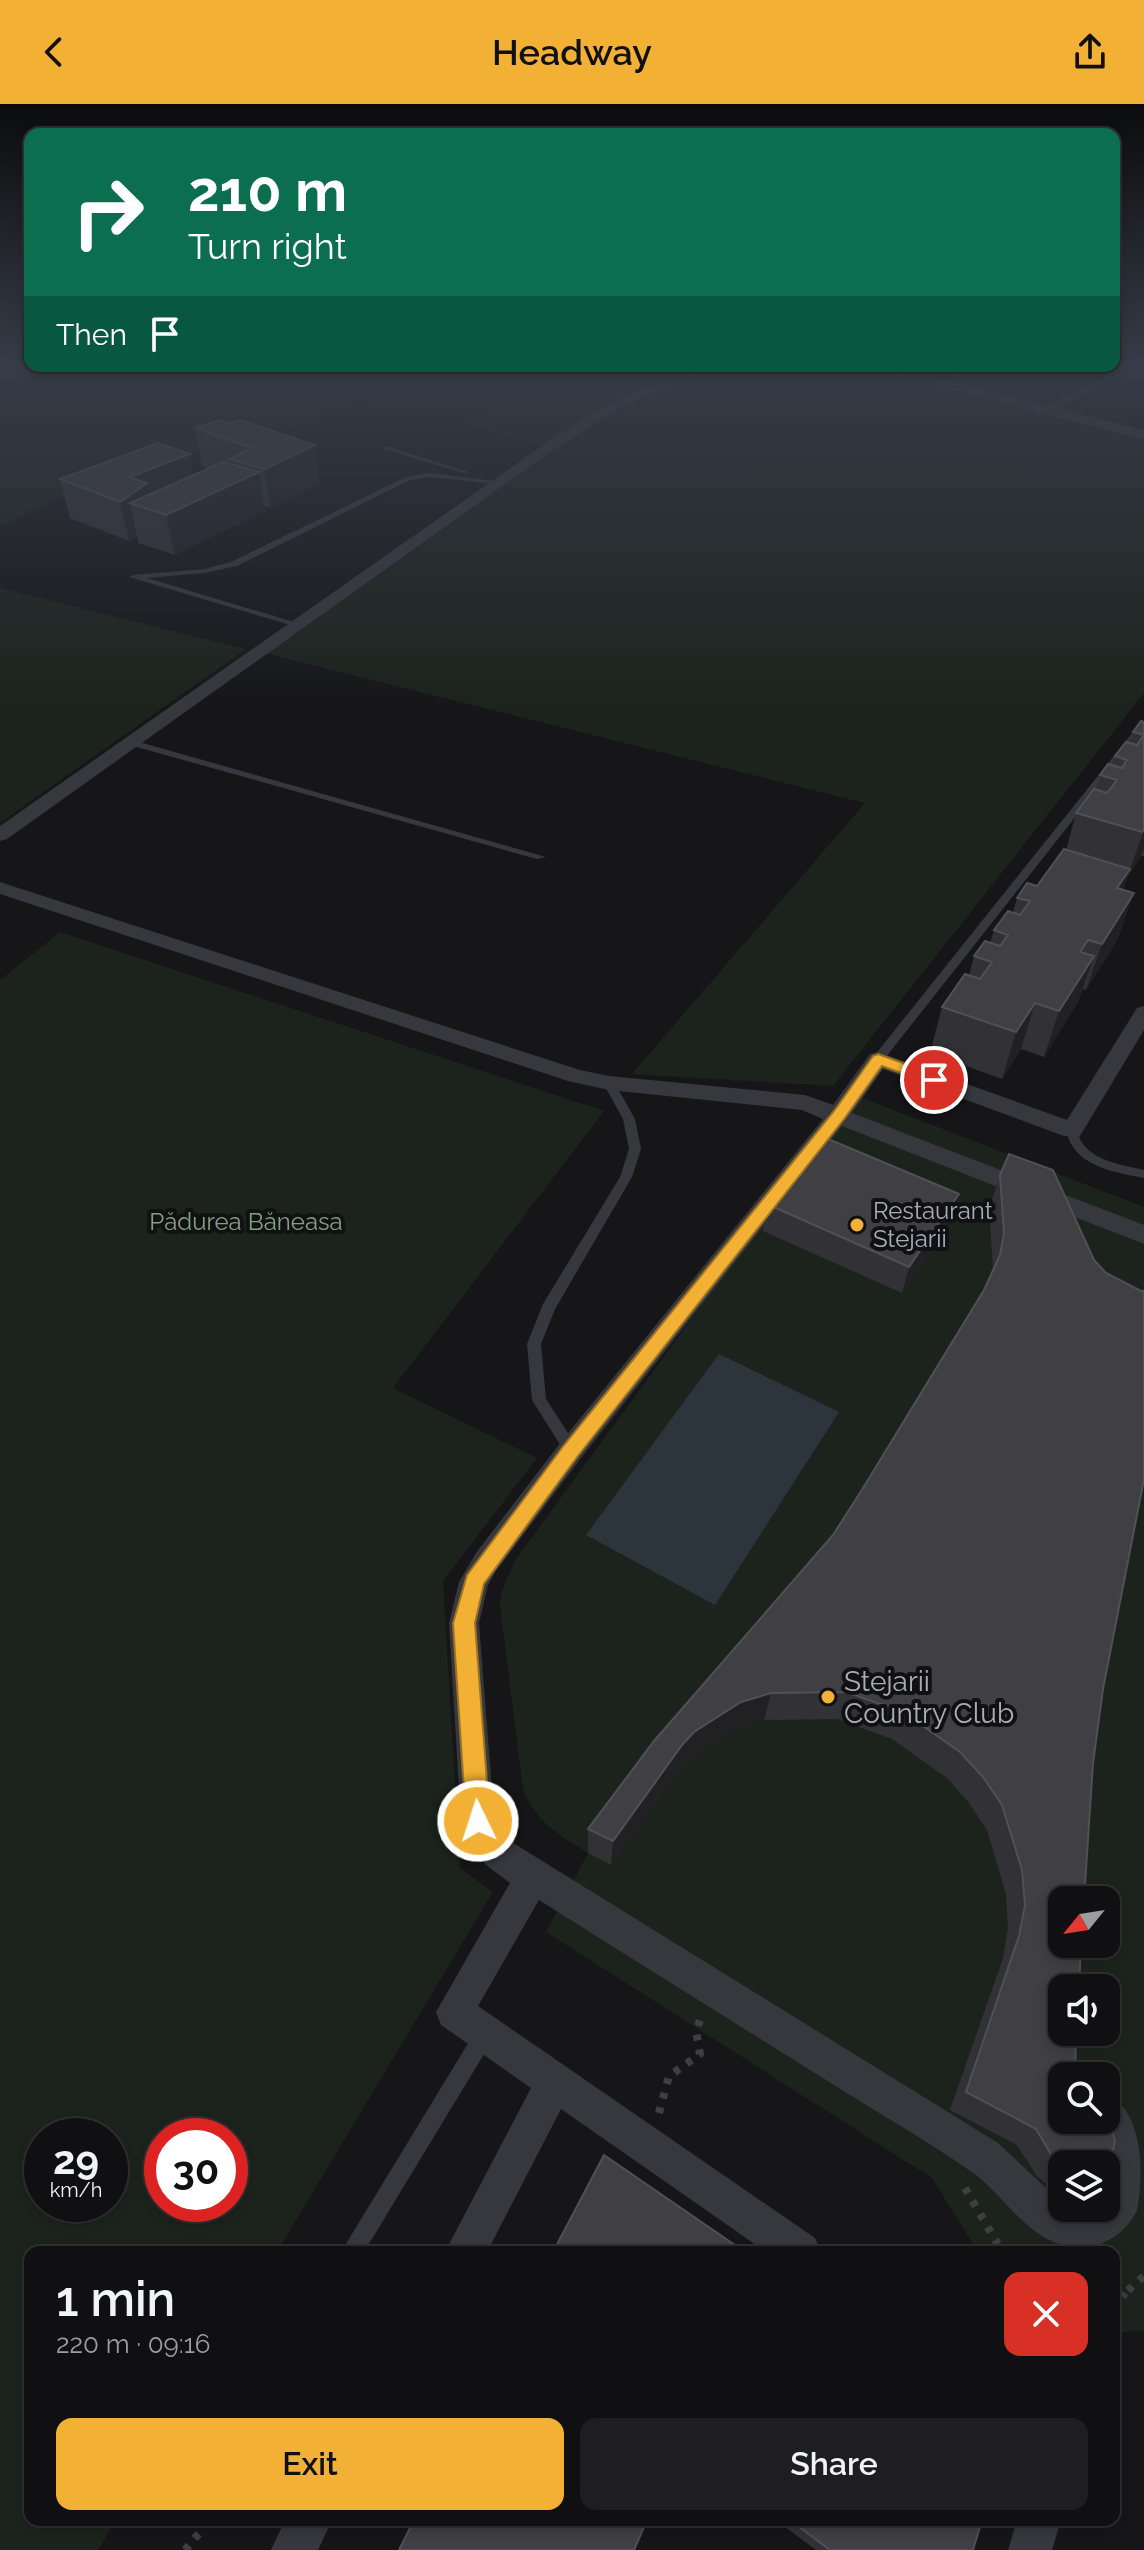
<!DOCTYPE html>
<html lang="en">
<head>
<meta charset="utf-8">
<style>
	body { margin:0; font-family:Raleway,sans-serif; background:#1e1e20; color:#f1f3f6; height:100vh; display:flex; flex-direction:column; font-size:30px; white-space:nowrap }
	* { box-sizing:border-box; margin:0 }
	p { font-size:26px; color:#9c9d9f }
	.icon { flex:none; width:44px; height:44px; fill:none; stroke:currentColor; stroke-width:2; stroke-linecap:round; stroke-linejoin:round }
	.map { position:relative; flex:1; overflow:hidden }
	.details { position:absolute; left:24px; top:2142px; width:1096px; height:280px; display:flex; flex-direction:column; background:#101012; border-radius:16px; box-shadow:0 4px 12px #0003,0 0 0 2px #303032 }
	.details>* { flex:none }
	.hud { position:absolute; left:24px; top:24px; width:1096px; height:244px; border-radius:16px; box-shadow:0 4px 12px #0003,0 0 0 2px #303032; background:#0b6e4f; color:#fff; overflow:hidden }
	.needle { width:52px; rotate:240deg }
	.tools { position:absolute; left:1048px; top:1782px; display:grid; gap:16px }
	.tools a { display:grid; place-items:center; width:72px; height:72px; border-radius:16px; background:#101012; box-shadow:0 4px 12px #0003,0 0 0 2px #303032; font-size:40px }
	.speed { position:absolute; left:24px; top:2014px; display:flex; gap:16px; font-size:40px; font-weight:700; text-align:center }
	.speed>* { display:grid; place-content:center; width:104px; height:104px; border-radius:50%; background:#101012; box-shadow:0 4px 12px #0003,0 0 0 2px #303032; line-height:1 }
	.speed small { font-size:20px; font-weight:400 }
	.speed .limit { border:12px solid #d22; background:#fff; color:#111 }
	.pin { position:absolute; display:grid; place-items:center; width:68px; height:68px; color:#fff; margin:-34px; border:4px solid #fff; border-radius:50%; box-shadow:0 2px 8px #0007 }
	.me { position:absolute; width:88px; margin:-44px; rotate:356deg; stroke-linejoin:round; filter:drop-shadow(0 0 6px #0008) }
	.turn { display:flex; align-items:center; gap:28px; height:168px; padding:0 32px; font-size:36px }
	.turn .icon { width:104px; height:104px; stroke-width:2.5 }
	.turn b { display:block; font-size:56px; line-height:68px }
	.then { display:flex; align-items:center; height:76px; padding:0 32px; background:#0003; gap:16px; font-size:30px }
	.round { display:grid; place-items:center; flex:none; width:84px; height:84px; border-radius:16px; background:#1e1e20 }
	.headline { display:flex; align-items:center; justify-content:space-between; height:136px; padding:0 32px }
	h1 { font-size:48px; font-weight:600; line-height:60px }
	.action { display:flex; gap:16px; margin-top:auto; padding:16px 32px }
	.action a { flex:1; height:92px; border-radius:16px; background:#f2b134; color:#111; font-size:32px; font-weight:600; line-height:92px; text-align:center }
	.action a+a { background:#1e1e20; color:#f1f3f6 }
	header { display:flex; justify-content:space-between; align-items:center; height:104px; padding:0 32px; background:#f2b134; color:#111; font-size:36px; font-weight:600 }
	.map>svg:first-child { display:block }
	.green { fill:#1c231d; fill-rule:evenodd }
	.water { fill:#2c353c }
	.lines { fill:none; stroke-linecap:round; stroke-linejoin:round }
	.path { stroke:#3d3f44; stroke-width:8; stroke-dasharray:6 9; stroke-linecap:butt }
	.service { fill:#37383d; fill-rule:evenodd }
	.minor { fill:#37383d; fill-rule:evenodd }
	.tertiary { fill:#37383d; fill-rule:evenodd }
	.wall { fill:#323236 }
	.shaded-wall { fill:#212124 }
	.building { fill:#3f3f44; stroke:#4f5156; stroke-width:2 }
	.route { fill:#f2b134; stroke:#9d7322; stroke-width:2 }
	.poi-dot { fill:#f2b134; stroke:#111113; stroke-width:3 }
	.labels { text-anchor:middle; stroke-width:8; stroke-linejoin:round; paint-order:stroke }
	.poi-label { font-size:24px; fill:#a8adb8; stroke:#111113; text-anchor:start }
	.park-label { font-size:24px; fill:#7fa381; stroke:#111113 }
	.near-poi-label { font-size:28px; fill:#a8adb8; stroke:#111113; text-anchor:start }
</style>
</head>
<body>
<header><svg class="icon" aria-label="back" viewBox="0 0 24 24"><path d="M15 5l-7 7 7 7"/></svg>Headway<svg class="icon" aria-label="share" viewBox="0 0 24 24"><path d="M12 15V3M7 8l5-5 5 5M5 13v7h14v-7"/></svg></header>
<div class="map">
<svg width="1144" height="2446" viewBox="0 0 1144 2446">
	<rect width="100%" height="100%" fill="#161618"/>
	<path class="green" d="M 0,264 L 470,264 L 58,394 L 0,423 Z
		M 584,264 L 878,264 L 1144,331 L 1144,589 L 833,982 L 632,970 L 865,699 L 256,547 L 544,344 L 462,317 L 590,267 Z
		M 0,484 L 246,545 L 0,719 Z
		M 60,828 L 604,1007 L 393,1284 L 537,1354 L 443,1477 L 460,1764 L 493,1788 L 277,2148 L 30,2148 L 30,2416 L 116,2416 L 98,2446 L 0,2446 L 0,876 ZM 42,2032 L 110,2032 L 110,2100 L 42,2100 ZM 162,2032 L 230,2032 L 230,2100 L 162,2100 Z
		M 855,991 L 1144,1103 L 1144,2226 L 1114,2229 L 1114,2148 L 978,2148 L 932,2074 L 546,1828 L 588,1749 C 560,1731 534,1717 523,1685 L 500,1501 L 502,1486 L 516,1455 ZM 1062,1796 L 1106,1796 L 1106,1840 L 1062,1840 ZM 1062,1884 L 1106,1884 L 1106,1928 L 1062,1928 ZM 1062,1972 L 1106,1972 L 1106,2016 L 1062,2016 ZM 1062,2060 L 1106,2060 L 1106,2104 L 1062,2104 Z"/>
	<path class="water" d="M 719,1250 L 839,1308 L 715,1501 L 586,1431 Z"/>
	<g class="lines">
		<path class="path" d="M 659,2009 L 669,1972 L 700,1950 L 696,1927 L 700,1916
			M 965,2084 L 997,2139 L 1009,2148
			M 1114,2188 L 1125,2189 L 1144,2172
			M 1114,2205 L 1125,2189
			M 185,2446 L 201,2427 L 205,2416"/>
		<path class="service" d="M 915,264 L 923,264 L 908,272 L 903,271 Z
			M 932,264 L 943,264 L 969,272 L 947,284 L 945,281 L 960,272 Z
			M 384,343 L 388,343 L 469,368 L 464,369 L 384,345 Z
			M 429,369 L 501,378 L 497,380 L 429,373 L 410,376 L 237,462 L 204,469 L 147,474 L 297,519 L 297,523 L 129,473 L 133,471 L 204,465 L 231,458 L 406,373 Z
			M 1144,617 L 1144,626 L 882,958 L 874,958 L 874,952 L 1141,618 Z
			M 126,636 L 132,636 L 546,753 L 537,755 L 126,640 Z
			M 609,975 L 613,976 L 635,1015 L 641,1045 L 632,1073 L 555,1205 L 541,1240 L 546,1295 L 579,1346 L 576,1350 L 571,1352 L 566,1350 L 532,1296 L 527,1240 L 543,1200 L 620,1073 L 629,1045 L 623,1015 L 603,979 Z
			M 1072,1022 L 1076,1023 C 1079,1029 1079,1036 1084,1041 C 1097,1058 1124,1061 1144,1066 L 1144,1074 C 1113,1068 1073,1062 1066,1026 Z
			M 485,1920 L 492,1923 L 495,1930 L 492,1937 L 364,2148 L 341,2148 L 478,1923 Z"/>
		<path class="minor" d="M 694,264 L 710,264 L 615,306 L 550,348 L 7,735 L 0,737 L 0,722 L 542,342 L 607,300 Z
			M 1119,264 L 1134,264 L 1049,309 L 1039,306 Z
			M 0,778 L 580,966 L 609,972 L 805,991 L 833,1001 L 870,950 L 878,948 L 1067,1016 L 1137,904 L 1144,902 L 1144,926 L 1080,1032 L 1064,1032 L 883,965 L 852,1009 L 1144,1121 L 1144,1140 L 842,1022 L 581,1354 L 496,1467 L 488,1481 L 479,1519 L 494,1712 L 510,1737 L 998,2039 L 1062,2099 L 1062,2104 L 1106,2104 L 1108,2046 L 1090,2016 L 1106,2016 L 1106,1990 C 1144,2007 1144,2069 1137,2106 C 1124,2134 1093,2150 1062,2141 C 1021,2128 1003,2089 969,2066 C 923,2034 873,2006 826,1976 C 730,1916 634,1856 539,1796 L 478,1902 L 815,2134 L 821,2148 L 766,2148 L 561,2005 L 487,2148 L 445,2148 L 531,1984 L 441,1921 L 436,1908 L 510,1779 L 486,1761 L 461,1717 L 449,1519 L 459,1478 L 476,1449 L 561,1338 L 823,1015 L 802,1006 L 609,986 L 568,977 L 0,790 Z
			M 285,2416 L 332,2416 L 318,2446 L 271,2446 Z
			M 1017,2416 L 1061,2416 L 1052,2446 L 1008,2446 Z"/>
		<path class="tertiary" d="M 871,264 L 897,264 L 1144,326 L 1144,336 Z"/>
	</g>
	<path class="wall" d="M 969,264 L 992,264 L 984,268 Z
		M 219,316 L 320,380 L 270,404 L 264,402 L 265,407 L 175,451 L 138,439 L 137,432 L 129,437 L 70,414 L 60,375 L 194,371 L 208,364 L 202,362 L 195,324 Z
		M 1144,618 L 1144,752 L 1141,752 L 1127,774 L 1123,786 L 1118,835 L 1086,886 L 1083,885 L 1078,898 L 1044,953 L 1021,945 L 1002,975 L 930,949 L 942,903 L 969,871 L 974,852 L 990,839 L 994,826 L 1013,808 L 1017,794 L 1037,782 L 1066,746 L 1076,709 L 1096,685 L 1100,671 L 1112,662 L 1115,652 L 1129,639 L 1133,628 Z
		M 1000,1071 L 1103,1585 L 1093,1659 L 1062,2060 L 1062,2086 L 1060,2087 L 1047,2081 L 1036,2071 L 1017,2041 L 950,2006 L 1003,1854 L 1008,1824 L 1006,1790 L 987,1726 L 969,1699 L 947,1674 L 892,1635 L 837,1615 L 764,1616 L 736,1625 L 690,1655 L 678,1668 L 611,1761 L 588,1749 L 588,1725 L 833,1431 L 863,1384 L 984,1186 L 993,1164 L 989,1105 Z
		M 767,1100 L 951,1116 L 902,1189 L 763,1127 Z
		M 776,2416 L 982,2416 L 973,2446 L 816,2446 Z"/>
	<path class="shaded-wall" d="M 315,341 L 320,380 L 270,404 L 265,365 Z
		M 190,350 L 197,388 L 130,399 L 137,432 L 129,437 L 120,398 L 130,373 Z
		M 259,368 L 265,407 L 175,451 L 166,411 Z
		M 1144,726 L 1144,744 L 1141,752 L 1127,774 Z
		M 1130,765 L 1114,811 L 1117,784 Z
		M 1134,789 L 1118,835 L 1086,886 L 1102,840 Z
		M 1094,852 L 1078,898 L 1044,953 L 1059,907 Z
		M 1035,899 L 1021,945 L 1002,975 L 1016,928 Z
		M 959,1090 L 951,1116 L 902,1189 L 909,1163 Z
		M 771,1589 L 764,1616 L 736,1625 L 690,1655 L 678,1668 L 611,1761 L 613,1737 L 682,1641 L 694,1628 L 741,1598 Z"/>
	<path class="building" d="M 219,316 L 229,319 L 239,316 L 315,341 L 265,365 L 230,355 L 252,344 L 195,324 Z
		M 158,339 L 190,350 L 130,373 L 147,379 L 120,398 L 60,375 Z
		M 223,358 L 259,368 L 166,411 L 130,399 Z
		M 1141,617 L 1144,618 L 1144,726 L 1142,728 L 1076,709 L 1094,685 L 1107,689 L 1117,676 L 1100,671 L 1108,660 L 1122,664 L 1127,656 L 1115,652 L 1126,638 L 1137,641 L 1144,631 L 1133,628 Z
		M 1064,745 L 1130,765 L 1117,784 L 1134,789 L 1102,840 L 1088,836 L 1080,848 L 1094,852 L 1059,907 L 1035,899 L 1016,928 L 942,903 L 965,870 L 980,875 L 992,858 L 974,852 L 985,837 L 1000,842 L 1008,831 L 994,826 L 1008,807 L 1020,811 L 1030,797 L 1017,794 L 1027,779 L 1037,782 Z
		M 821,1032 L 959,1090 L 909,1163 L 767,1100 Z
		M 1009,1050 L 1053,1066 L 1094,1156 L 1106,1169 L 1141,1187 L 1144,1187 L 1144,1375 L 1103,1585 L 1093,1659 L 1084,1796 L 1062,1796 L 1062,1840 L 1081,1840 L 1079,1884 L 1062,1884 L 1062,1928 L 1076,1928 L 1075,1972 L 1062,1972 L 1062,2016 L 1106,2016 L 1106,2011 L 1111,2020 L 1115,2037 L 1111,2055 L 1106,2060 L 1062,2060 L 1062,2062 L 1055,2057 L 1036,2025 L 966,1988 L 1019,1832 L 1025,1801 L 1022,1766 L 1002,1701 L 983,1673 L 960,1648 L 903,1608 L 846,1588 L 771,1589 L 741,1598 L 694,1628 L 682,1641 L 613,1737 L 588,1725 L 654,1637 L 833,1431 L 863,1384 L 984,1186 L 1000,1151 L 1004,1130 L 1000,1071 Z
		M 604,2051 L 745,2148 L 553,2148 Z
		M 414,2416 L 647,2416 L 634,2446 L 399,2446 Z
		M 790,2416 L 982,2416 L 973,2446 L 830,2446 Z"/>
	<linearGradient id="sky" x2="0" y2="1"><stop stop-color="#0c0c0d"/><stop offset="0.43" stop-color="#363c48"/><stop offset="1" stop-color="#363c48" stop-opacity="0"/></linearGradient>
	<rect width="1144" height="607" fill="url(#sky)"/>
	<path class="route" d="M 878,950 L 939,972 L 942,976 L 934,981 L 882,962 L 845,1014 L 578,1352 L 484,1480 L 475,1519 L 490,1717 L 486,1725 L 478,1728 L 470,1725 L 466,1717 L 453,1519 L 467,1471 L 564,1341 L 834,1007 L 873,952 Z"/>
	<g class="poi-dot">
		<circle cx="857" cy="1121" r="8"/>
		<circle cx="828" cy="1593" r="8"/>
	</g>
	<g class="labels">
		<g class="poi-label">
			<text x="873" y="1115">Restaurant<tspan x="873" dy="28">Stejarii</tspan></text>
		</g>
		<g class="park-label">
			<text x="246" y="1126">Pădurea Băneasa</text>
		</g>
		<g class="near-poi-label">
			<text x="844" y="1587">Stejarii<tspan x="844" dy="32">Country Club</tspan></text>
		</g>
	</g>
</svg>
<div class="tools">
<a><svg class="needle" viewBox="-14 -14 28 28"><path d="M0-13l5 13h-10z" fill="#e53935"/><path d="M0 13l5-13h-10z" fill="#9c9d9f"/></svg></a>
<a><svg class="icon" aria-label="sound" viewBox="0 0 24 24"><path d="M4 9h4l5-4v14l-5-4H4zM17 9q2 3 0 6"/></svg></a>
<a><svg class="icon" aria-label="search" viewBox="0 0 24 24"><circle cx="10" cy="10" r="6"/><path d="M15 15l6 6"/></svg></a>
<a><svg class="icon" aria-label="layers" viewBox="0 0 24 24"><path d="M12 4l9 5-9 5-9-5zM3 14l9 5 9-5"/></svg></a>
</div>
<div class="speed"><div>29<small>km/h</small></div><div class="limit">30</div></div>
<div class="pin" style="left:934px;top:976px;background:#d93025"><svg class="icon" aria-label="arrive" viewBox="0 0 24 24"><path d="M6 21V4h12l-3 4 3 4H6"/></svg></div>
<svg class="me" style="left:478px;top:1717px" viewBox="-20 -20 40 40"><circle r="17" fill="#f2b134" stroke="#fff" stroke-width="3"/><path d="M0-11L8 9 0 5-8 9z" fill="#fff"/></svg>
<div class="hud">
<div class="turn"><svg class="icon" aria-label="right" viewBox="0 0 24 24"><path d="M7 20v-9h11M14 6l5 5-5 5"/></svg><div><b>210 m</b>Turn right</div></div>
<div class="then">Then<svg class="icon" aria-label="arrive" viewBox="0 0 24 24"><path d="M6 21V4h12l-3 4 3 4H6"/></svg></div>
</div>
<section class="details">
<div class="headline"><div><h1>1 min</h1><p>220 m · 09:16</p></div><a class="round" style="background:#d93025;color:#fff"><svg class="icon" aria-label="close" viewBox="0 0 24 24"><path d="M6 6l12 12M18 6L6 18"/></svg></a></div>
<div class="action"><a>Exit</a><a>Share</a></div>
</section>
</div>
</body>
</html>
